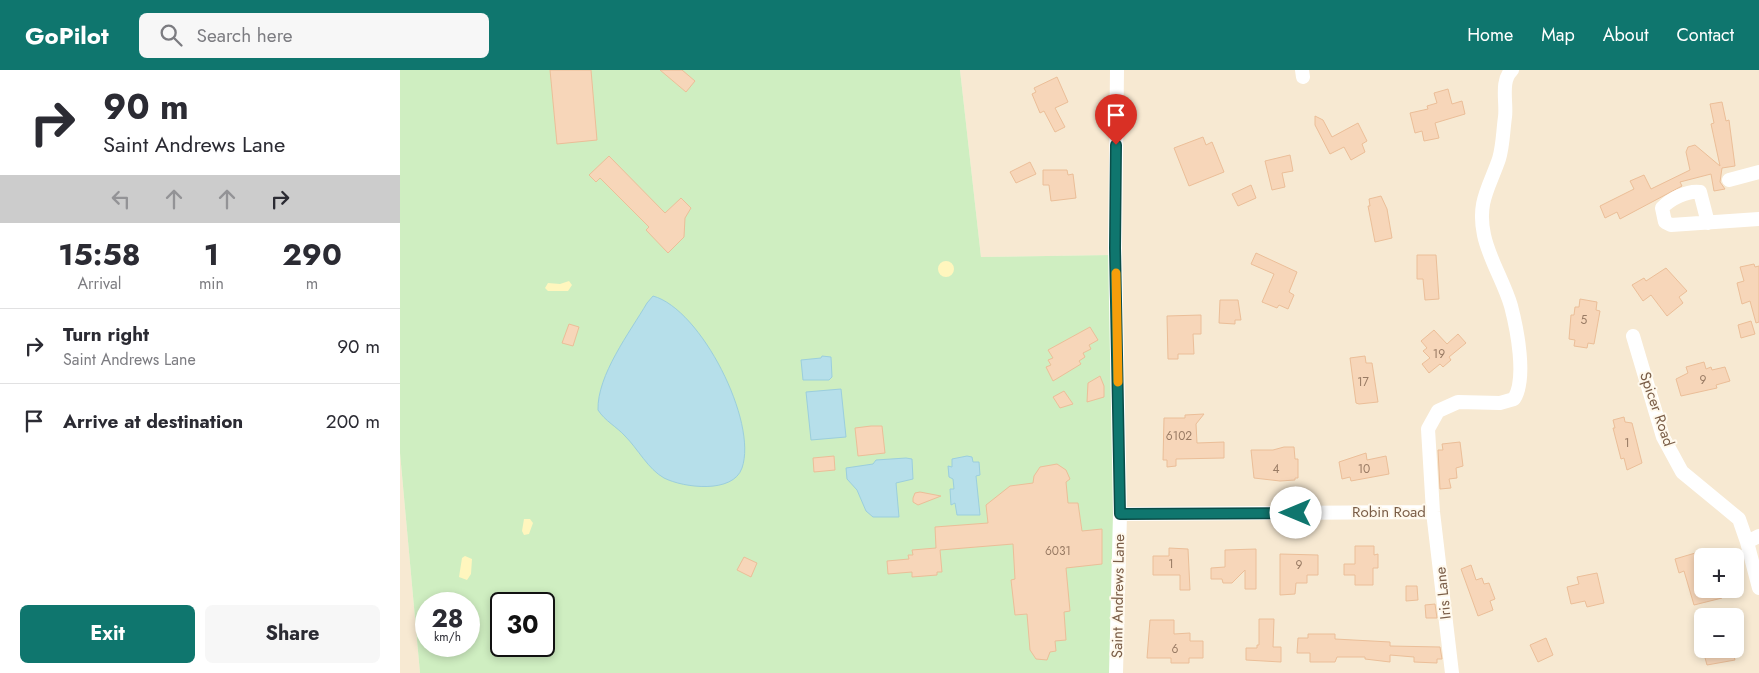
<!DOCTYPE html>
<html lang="en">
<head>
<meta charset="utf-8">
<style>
	body { margin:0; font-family:Jost,sans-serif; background:#f7f7f7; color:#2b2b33; height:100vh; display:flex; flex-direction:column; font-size:19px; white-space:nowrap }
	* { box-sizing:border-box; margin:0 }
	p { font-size:16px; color:#7c7c81 }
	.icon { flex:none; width:28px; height:28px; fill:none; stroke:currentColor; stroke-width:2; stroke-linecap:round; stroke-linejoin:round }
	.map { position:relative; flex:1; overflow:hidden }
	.drawer { display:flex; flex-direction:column; background:#fff; width:400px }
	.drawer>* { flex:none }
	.banner { background:#fff; color:#2b2b33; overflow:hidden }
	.fabs { position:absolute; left:1294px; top:478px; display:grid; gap:10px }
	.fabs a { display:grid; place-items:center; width:50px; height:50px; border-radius:8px; background:#fff; box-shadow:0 2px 8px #0003; font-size:25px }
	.speed { position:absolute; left:15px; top:522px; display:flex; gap:10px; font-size:25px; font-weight:700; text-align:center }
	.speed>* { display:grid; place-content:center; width:65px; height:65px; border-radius:50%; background:#fff; box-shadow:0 2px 8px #0003; line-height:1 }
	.speed small { font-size:12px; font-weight:400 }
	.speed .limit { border:2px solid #111; border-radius:8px; background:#fff; color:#111 }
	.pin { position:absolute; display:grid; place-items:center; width:42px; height:42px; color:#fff; margin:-51px -21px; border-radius:50% 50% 50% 0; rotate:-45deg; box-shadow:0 0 5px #0007 }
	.pin .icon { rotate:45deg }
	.me { position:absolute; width:55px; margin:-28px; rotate:270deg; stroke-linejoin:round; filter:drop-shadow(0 0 4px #0008) }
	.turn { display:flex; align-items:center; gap:18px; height:105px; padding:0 20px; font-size:22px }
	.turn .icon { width:65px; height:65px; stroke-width:2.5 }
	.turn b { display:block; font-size:35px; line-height:42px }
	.lanes { display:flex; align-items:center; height:48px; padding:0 20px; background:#0003; justify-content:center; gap:25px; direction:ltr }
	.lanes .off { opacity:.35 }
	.eta { display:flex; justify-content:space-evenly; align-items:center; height:85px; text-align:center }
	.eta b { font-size:30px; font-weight:700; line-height:35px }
	.primary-button { display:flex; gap:10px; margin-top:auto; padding:10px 20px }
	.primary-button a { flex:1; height:58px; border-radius:8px; background:#0f766e; color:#fff; font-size:20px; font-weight:700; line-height:58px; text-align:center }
	.primary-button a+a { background:#f7f7f7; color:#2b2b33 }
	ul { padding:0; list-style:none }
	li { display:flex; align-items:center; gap:15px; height:75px; padding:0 20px; border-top:1px solid #e1e1e2 }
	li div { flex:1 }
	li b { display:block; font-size:19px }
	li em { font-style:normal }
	header { display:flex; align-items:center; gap:30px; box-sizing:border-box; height:70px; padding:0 25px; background:#0f766e; color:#fff }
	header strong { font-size:24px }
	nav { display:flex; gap:28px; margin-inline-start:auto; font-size:18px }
	.search { width:350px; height:45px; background:#f7f7f7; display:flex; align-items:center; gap:12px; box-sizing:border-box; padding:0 18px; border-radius:8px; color:#7c7c81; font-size:19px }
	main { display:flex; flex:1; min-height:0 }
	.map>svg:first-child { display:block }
	.residential { fill:#f7e9d2; fill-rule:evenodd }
	.green { fill:#cfeec1; fill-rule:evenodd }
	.sand { fill:#fff6be }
	.water { fill:#b6dfea; stroke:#9bcedd }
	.building { fill:#f7d6b9; stroke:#ebbe98 }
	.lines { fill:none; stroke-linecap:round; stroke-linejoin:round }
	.street { stroke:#fff; stroke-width:14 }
	.route-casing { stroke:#0a4d48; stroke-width:12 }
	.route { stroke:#0f766e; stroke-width:9 }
	.slow { stroke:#f59e0b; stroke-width:9 }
	.labels { text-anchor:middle; stroke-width:4; stroke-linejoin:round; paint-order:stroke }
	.number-label { font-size:12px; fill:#997b64 }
	.street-label { font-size:15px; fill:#7a5d47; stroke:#fff9ed }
</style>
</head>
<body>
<header>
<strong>GoPilot</strong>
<div class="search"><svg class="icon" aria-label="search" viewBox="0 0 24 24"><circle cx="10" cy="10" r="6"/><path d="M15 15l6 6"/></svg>Search here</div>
<nav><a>Home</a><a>Map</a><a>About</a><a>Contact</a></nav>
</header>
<main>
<section class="drawer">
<div class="banner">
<div class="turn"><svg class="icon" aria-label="right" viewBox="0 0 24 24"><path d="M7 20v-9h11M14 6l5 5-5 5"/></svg><div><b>90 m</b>Saint Andrews Lane</div></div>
<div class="lanes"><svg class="icon off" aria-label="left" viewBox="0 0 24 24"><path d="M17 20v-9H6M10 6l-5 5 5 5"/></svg><svg class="icon off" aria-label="ahead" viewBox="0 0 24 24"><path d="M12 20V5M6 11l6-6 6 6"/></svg><svg class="icon off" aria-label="ahead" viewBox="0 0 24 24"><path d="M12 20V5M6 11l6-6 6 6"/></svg><svg class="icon" aria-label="right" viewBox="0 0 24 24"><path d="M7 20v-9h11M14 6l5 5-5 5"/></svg></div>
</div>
<div class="eta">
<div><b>15:58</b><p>Arrival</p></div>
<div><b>1</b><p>min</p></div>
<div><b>290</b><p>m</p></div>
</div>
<ul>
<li><svg class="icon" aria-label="right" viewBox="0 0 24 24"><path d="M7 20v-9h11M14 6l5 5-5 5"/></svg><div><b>Turn right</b><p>Saint Andrews Lane</p></div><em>90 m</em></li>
<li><svg class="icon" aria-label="arrive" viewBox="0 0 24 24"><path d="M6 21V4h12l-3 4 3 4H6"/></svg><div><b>Arrive at destination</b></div><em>200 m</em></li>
</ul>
<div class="primary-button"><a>Exit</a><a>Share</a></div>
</section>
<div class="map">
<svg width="1359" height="603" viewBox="0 0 1359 603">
	<rect width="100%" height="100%" fill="#fef6e4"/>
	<path class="residential" d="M 560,0 L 1359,0 L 1359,603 L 710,603 L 711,185 L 581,187 ZM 1302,486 L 1335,486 L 1335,519 L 1302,519 ZM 1302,546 L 1335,546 L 1335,579 L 1302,579 Z
		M 0,383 L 20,603 L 0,603 Z"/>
	<path class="green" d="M 0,0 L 560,0 L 581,187 L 711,185 L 714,442 L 710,603 L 20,603 L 0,383 ZM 26,534 L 69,534 L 69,576 L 26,576 ZM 101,534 L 144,534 L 144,576 L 101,576 Z"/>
	<path class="sand" d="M538 199a8 8 0 1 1 16 0a8 8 0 1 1-16 0Z
		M 169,211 L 172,215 L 168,221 L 148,221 L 145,218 L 148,213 L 160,214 Z
		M 124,449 L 130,449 L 133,453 L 129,464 L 124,465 L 122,461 Z
		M 65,486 L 72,489 L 71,504 L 67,510 L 59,507 L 62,488 Z"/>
	<path class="water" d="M 253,226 C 301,239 358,352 342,398 C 333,424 284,418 264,408 C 248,399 238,379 225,366 C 217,357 205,351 198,340 C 197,305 230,262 247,233 Z
		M 422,286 L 431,287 L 432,307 L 429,310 L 403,310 L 401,290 L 421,288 Z
		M 441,319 L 446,367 L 411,370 L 406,322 Z
		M 567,386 L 572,387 L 573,392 L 579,392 L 580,405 L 576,406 L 580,445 L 557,445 L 555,433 L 551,435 L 550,419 L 554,419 L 553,409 L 549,407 L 548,396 L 552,397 L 552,389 Z
		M 506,388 L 512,389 L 513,409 L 496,413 L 499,447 L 473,447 L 466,441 L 457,420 L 447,409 L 446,398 L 473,394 L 476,390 Z"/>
	<path class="building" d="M 150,0 L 191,0 L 197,70 L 157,74 Z
		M 260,0 L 282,0 L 295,11 L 286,22 Z
		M 657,7 L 668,32 L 655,38 L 665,57 L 655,62 L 644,41 L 640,43 L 632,24 L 636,22 L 634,18 Z
		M 1048,19 L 1052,34 L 1062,31 L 1065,44 L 1035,53 L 1039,68 L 1024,71 L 1022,61 L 1015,63 L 1010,43 L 1028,39 L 1027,36 L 1037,33 L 1034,23 Z
		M 1322,32 L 1326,51 L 1329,50 L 1335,96 L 1322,98 L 1320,112 L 1325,119 L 1314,121 L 1311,104 L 1280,112 L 1282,116 L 1220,149 L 1217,142 L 1205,148 L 1200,136 L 1234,119 L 1230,111 L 1244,105 L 1251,119 L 1290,100 L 1286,82 L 1288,77 L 1295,75 L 1320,96 L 1311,54 L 1314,53 L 1310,34 Z
		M 915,46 L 923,50 L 932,67 L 958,53 L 967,71 L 962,74 L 965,82 L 951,90 L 944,77 L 930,84 L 915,55 Z
		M 803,67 L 806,75 L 812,72 L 824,102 L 789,116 L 774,78 Z
		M 890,85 L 893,101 L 882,103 L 885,117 L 872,120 L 865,91 Z
		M 209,86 L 265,143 L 281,128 L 291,138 L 285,148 L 284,167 L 268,183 L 246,160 L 249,157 L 200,108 L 196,112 L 189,105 Z
		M 630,92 L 636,104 L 616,113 L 610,102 Z
		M 643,100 L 667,100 L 668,105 L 673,104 L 676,128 L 651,131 L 649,115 L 643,115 Z
		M 851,115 L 856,128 L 838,136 L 832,124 Z
		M 981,126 L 987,139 L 992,168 L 975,172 L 968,136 L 970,136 L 969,129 Z
		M 856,183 L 897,202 L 889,222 L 894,225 L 888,239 L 879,235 L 877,238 L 862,232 L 874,204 L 851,194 Z
		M 1017,185 L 1036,185 L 1039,229 L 1025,230 L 1023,209 L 1017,209 Z
		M 1354,194 L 1355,197 L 1359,196 L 1359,252 L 1356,253 L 1350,231 L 1342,234 L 1337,213 L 1344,211 L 1340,197 Z
		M 1266,198 L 1287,221 L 1279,227 L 1283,233 L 1267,246 L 1251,225 L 1243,231 L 1232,215 L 1244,208 L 1246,211 Z
		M 1180,229 L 1197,232 L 1196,240 L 1200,241 L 1194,274 L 1188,273 L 1187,278 L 1174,276 L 1175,270 L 1169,269 L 1171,245 L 1174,245 L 1175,237 L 1179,237 Z
		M 820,230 L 838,230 L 841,250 L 835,250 L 835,254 L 819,253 Z
		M 801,245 L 801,264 L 793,264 L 794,284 L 778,284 L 778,289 L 768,289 L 767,246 Z
		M 1351,251 L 1355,264 L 1341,268 L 1338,255 Z
		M 169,254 L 179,257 L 173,276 L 162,273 Z
		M 690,257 L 698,270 L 689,275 L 691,279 L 683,283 L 685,287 L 679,291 L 681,294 L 653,311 L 646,297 L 651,295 L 648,290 L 653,288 L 648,280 Z
		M 1034,260 L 1047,274 L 1058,264 L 1066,273 L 1049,287 L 1051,290 L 1043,297 L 1040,294 L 1029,303 L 1022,294 L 1030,288 L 1023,281 L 1027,278 L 1021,271 Z
		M 965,286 L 966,293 L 972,293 L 978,332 L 959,334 L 956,333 L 950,288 Z
		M 1304,292 L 1306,299 L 1311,297 L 1312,300 L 1325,297 L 1330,311 L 1316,315 L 1317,318 L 1281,326 L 1276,309 L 1288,303 L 1286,297 Z
		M 700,306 L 704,316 L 704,327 L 687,332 L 688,313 Z
		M 664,321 L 673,334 L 660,338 L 653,327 Z
		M 804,344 L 796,354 L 797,373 L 824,372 L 824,388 L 776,389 L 776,396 L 767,397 L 767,390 L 763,390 L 764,348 L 785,348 L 785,345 Z
		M 1224,347 L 1225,352 L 1232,353 L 1242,393 L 1227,400 L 1224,388 L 1221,389 L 1213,358 L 1215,358 L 1213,350 Z
		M 471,356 L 482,356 L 485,383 L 458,386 L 455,358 Z
		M 1060,372 L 1063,396 L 1056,398 L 1057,408 L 1049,409 L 1051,418 L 1040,419 L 1038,380 L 1043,380 L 1042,374 Z
		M 884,377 L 894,377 L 895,389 L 898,389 L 898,408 L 895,408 L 895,410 L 880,411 L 854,408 L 851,380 L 873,380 Z
		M 966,383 L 967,390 L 986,386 L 989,404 L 951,411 L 950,407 L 942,409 L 939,392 Z
		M 434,386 L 435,400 L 414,402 L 413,388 Z
		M 657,394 L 666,400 L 670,409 L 666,412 L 668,433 L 678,433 L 682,461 L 702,459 L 702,494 L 666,498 L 670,541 L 664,542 L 666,570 L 655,571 L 656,581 L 650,582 L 647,590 L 636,589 L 630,580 L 627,544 L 615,545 L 611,510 L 615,509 L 613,474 L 540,480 L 542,502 L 537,502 L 537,505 L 512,507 L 512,502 L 488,504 L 487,491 L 509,489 L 508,485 L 513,485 L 512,480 L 536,478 L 535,457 L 588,453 L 586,435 L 610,416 L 633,413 L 634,406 L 640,397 Z
		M 520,422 L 541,426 L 518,435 L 513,432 L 513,428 L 515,423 Z
		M 955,476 L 974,476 L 974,485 L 978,484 L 978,498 L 973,498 L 973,515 L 955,515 L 955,505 L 944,505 L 944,494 L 955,494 Z
		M 769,478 L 788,479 L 790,520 L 780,520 L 780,505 L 753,505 L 753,486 L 769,486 Z
		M 856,479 L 856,519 L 845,519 L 845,500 L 832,513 L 823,513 L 822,509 L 811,509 L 811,498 L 825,497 L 825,480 Z
		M 1302,481 L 1302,519 L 1319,519 L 1322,528 L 1294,535 L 1284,501 L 1279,503 L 1275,489 Z
		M 880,484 L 918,485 L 918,505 L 907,505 L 907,513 L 896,513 L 895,524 L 880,525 Z
		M 344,487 L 357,493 L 351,507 L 337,500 Z
		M 1071,495 L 1076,510 L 1082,508 L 1084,514 L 1089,513 L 1095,529 L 1090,531 L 1093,540 L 1078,546 L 1061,499 Z
		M 1197,503 L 1204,533 L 1187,537 L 1185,531 L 1171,534 L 1167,517 L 1179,514 L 1177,507 Z
		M 1006,516 L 1017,516 L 1018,530 L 1006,531 Z
		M 1035,534 L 1037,548 L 1026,548 L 1025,535 Z
		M 859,549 L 874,549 L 873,577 L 881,577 L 881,592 L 846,590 L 846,578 L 857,578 L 857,575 L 859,575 Z
		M 750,550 L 774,550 L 774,564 L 790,563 L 790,571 L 803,571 L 803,588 L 789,588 L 789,593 L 771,593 L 771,588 L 747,588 Z
		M 908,564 L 935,564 L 935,569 L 990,572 L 990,576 L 1040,577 L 1042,589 L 1037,589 L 1037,593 L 1014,592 L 1014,587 L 990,585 L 990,592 L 965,589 L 965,587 L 937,587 L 935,592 L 910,592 L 910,583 L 897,583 L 898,568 L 908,568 Z
		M 1146,568 L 1153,585 L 1138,592 L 1130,575 Z
		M 1312,579 L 1332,579 L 1335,590 L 1307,595 L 1304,584 L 1313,582 Z"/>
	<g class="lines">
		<path class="street" d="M 902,0 L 903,7
			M 1329,110 L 1359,102
			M 1308,153 L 1300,122 C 1288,120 1270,129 1262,138 L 1265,152 L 1271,155 L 1359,149
			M 1233,266 L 1263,367 L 1282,402 L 1339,449 L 1347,472
			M 720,444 L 1033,442
			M 1359,466 L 1347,472 L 1359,518
			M 716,603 L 720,444 L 715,178 L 717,0
			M 1052,603 L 1033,442 L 1028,359 L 1038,341 L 1058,332 L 1100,333 L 1114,329 C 1127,309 1117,259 1111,236 C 1104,212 1089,189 1084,165 C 1077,132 1089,118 1099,89 C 1103,76 1103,61 1105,47 C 1107,34 1100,10 1112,0"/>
	</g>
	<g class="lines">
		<defs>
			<path id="route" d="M 716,75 L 715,178 L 720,444 L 896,443"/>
		</defs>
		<use href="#route" class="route-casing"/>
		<use href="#route" class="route"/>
		<path class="slow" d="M 716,203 L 718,312"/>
	</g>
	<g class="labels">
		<g class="number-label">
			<text x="1184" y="254">5</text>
			<text x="1039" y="288">19</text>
			<text x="1303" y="314">9</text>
			<text x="963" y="316">17</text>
			<text x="779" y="370">6102</text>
			<text x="1227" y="377">1</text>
			<text x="876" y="403">4</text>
			<text x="964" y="403">10</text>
			<text x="658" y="485">6031</text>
			<text x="771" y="498">1</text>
			<text x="899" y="499">9</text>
			<text x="775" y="583">6</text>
		</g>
		<g class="street-label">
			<text transform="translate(1257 339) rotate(71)" y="5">Spicer Road</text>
			<text x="989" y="447">Robin Road</text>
			<text transform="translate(1043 523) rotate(-96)" y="5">Iris Lane</text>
			<text transform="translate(718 526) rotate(-89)" y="5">Saint Andrews Lane</text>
		</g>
	</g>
</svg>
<div class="fabs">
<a>+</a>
<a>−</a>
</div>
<div class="speed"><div>28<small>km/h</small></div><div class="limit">30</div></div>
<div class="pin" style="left:716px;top:75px;background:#d93025"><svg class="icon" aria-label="arrive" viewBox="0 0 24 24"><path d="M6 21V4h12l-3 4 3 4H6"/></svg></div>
<svg class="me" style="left:896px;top:443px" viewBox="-20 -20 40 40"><circle r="19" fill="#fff"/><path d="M0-13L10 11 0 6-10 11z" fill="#0f766e"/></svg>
</div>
</main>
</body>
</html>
